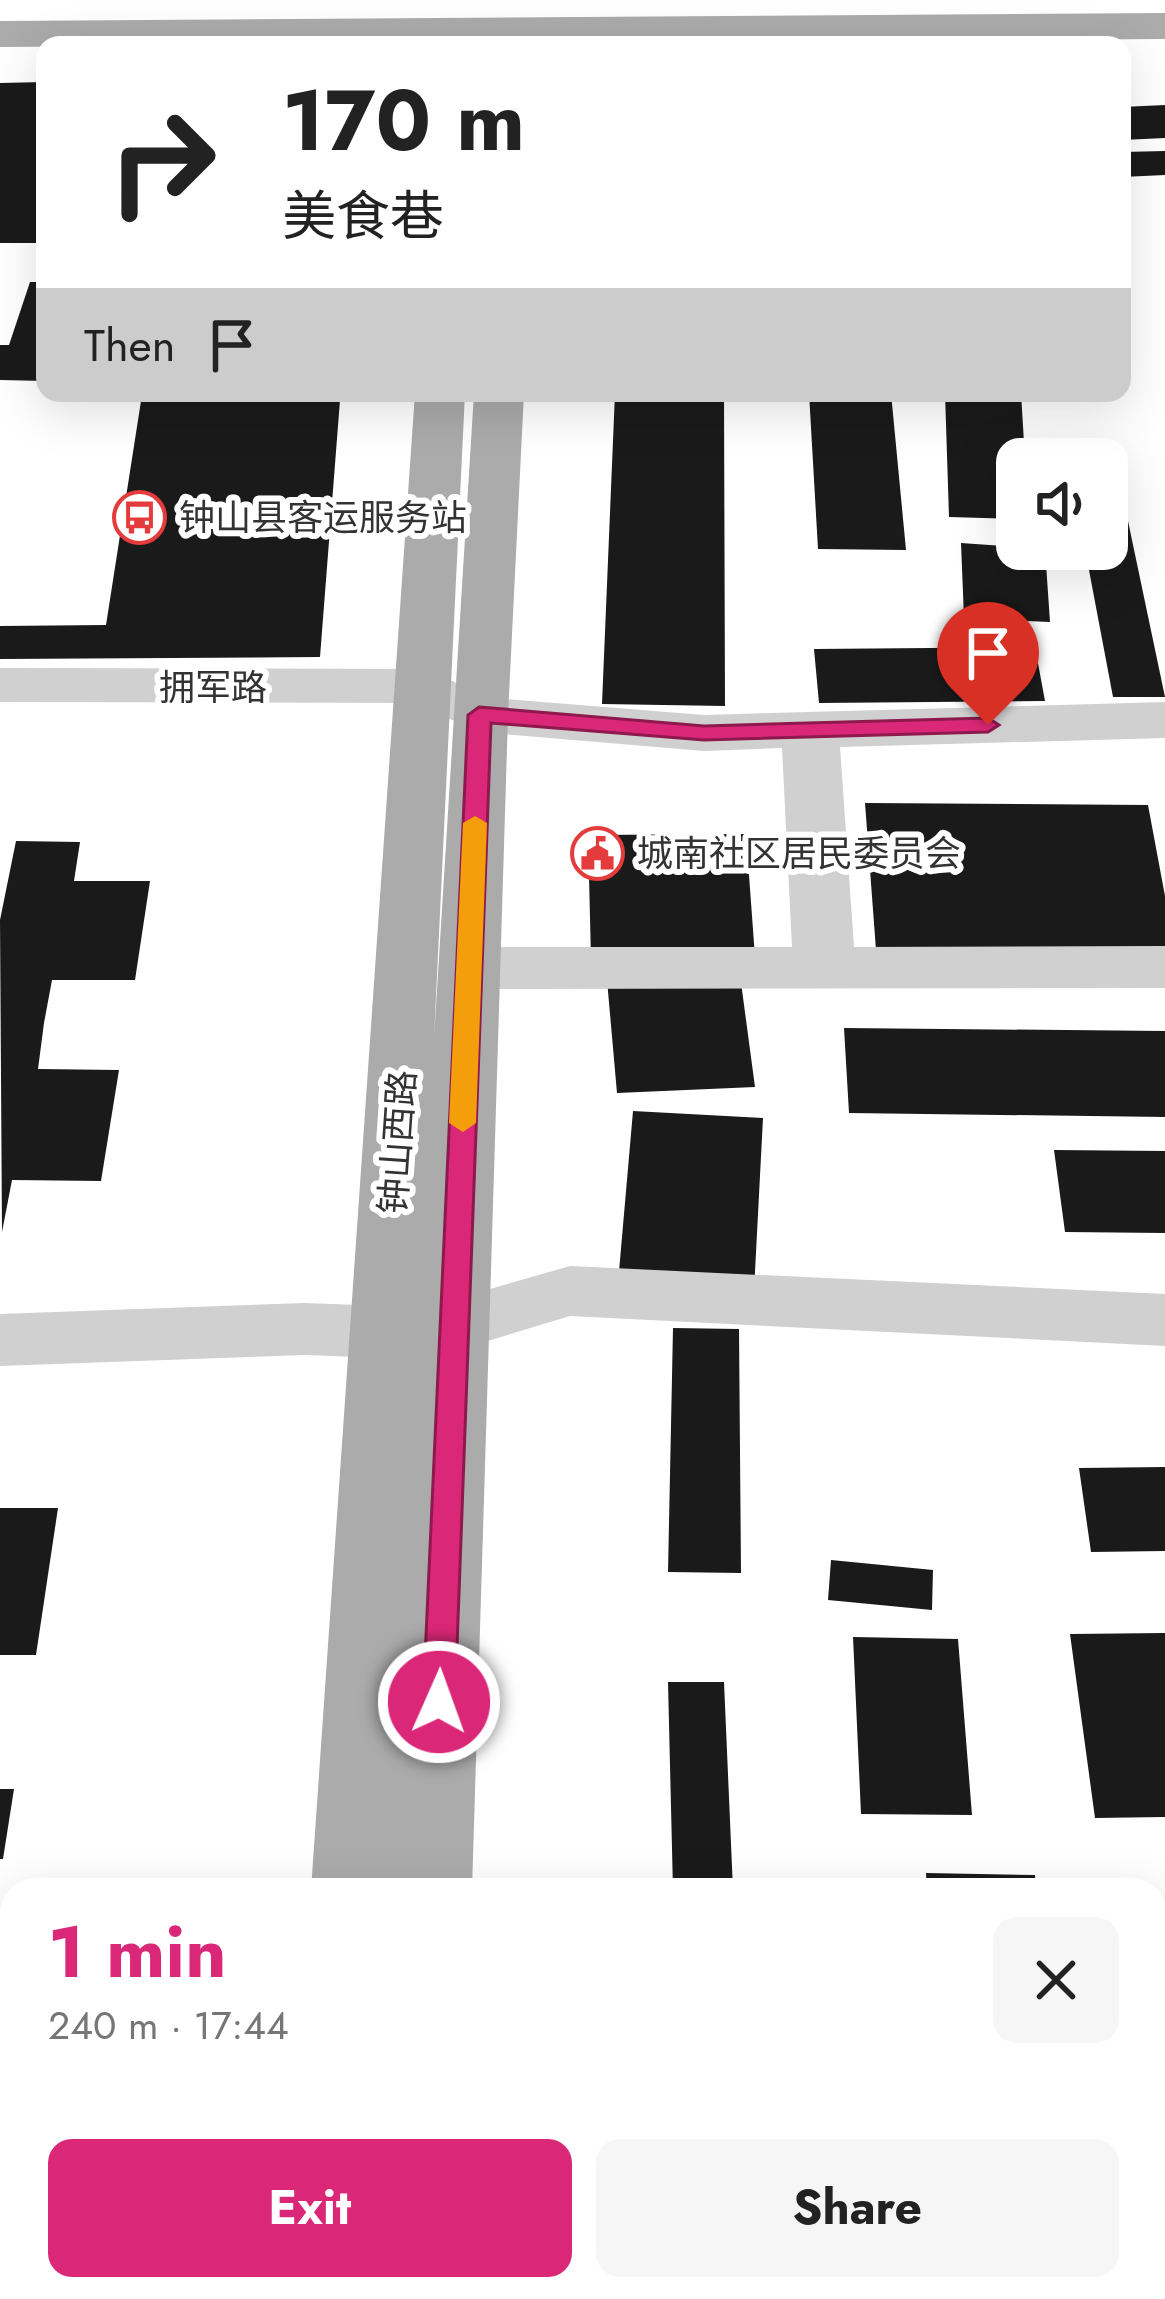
<!DOCTYPE html>
<html lang="en">
<head>
<meta charset="utf-8">
<style>
	body { margin:0; font-family:Jost,"Noto Sans SC",sans-serif; background:#f6f6f6; color:#222; height:100vh; display:flex; flex-direction:column; font-size:45px; white-space:nowrap }
	* { box-sizing:border-box; margin:0 }
	p { font-size:39px; color:#767676 }
	.icon { flex:none; width:66px; height:66px; fill:none; stroke:currentColor; stroke-width:2; stroke-linecap:round; stroke-linejoin:round }
	.map { position:relative; flex:1; overflow:hidden }
	.panel { position:absolute; left:0px; top:1878px; width:1167px; height:423px; display:flex; flex-direction:column; background:#fff; border-radius:36px 36px 0 0; box-shadow:0 12px 48px #0002 }
	.panel>* { flex:none }
	.banner { position:absolute; left:36px; top:36px; width:1095px; height:366px; border-radius:24px; box-shadow:0 12px 48px #0002; background:#fff; color:#222; overflow:hidden }
	.controls { position:absolute; left:996px; top:438px; display:grid; gap:24px }
	.controls a { display:grid; place-items:center; width:132px; height:132px; border-radius:24px; background:#fff; box-shadow:0 12px 48px #0002; font-size:60px }
	.pin { position:absolute; display:grid; place-items:center; width:102px; height:102px; color:#fff; margin:-123px -51px; border-radius:50% 50% 50% 0; rotate:-45deg; box-shadow:0 0 12px #0007 }
	.pin .icon { rotate:45deg }
	.me { position:absolute; width:132px; margin:-66px; rotate:2deg; stroke-linejoin:round; filter:drop-shadow(0 0 9px #0008) }
	.turn { display:flex; align-items:center; gap:42px; height:252px; padding:0 48px; font-size:54px }
	.turn .icon { width:156px; height:156px; stroke-width:2.5 }
	.turn b { display:block; font-size:84px; line-height:102px }
	.then { display:flex; align-items:center; height:114px; padding:0 48px; background:#0003; gap:24px; font-size:45px }
	.round { display:grid; place-items:center; flex:none; width:126px; height:126px; border-radius:24px; background:#f6f6f6 }
	.headline { display:flex; align-items:center; justify-content:space-between; height:204px; padding:0 48px }
	h1 { font-size:72px; font-weight:700; line-height:90px; color:#db2777 }
	.button { display:flex; gap:24px; margin-top:auto; padding:24px 48px }
	.button a { flex:1; height:138px; border-radius:24px; background:#db2777; color:#fff; font-size:48px; font-weight:700; line-height:138px; text-align:center }
	.button a+a { background:#f6f6f6; color:#222 }
	.map>svg:first-child { display:block }
	.building { fill:#1a1a1a }
	.lines { fill:none; stroke-linecap:round; stroke-linejoin:round }
	.minor { fill:#d0d0d0; fill-rule:evenodd }
	.major { fill:#ababab; fill-rule:evenodd }
	.route { fill:#db2777; stroke:#8e194d; stroke-width:3 }
	.slow { fill:#f59e0b }
	.labels { text-anchor:middle; stroke-width:12; stroke-linejoin:round; paint-order:stroke }
	.poi-label { font-size:36px; fill:#333; stroke:#fff; text-anchor:start }
	.street-label { font-size:36px; fill:#333; stroke:#fff }
</style>
</head>
<body>
<div class="map">
<svg width="1165" height="2299" viewBox="0 0 1165 2299">
	<rect width="100%" height="100%" fill="#fff"/>
	<path class="building" d="M 45,82 L 45,243 L 0,243 L 0,83 Z
		M 1165,105 L 1165,138 L 1122,140 L 1122,107 Z
		M 1165,151 L 1165,175 L 1122,177 L 1122,152 Z
		M 30,282 L 45,282 L 45,381 L 0,380 L 0,345 L 9,345 Z
		M 615,393 L 724,393 L 725,706 L 602,704 Z
		M 809,393 L 891,393 L 906,550 L 818,549 Z
		M 945,393 L 1021,393 L 1025,459 L 1017,459 L 1017,519 L 949,517 Z
		M 340,400 L 320,657 L 0,659 L 0,626 L 106,625 L 141,401 Z
		M 1107,464 L 1116,464 L 1165,697 L 1113,697 L 1085,549 L 1107,549 Z
		M 961,543 L 1045,549 L 1050,622 L 964,618 Z
		M 1035,647 L 1045,701 L 819,703 L 814,649 Z
		M 865,803 L 1148,805 L 1165,896 L 1165,952 L 876,950 Z
		M 746,834 L 755,957 L 591,959 L 588,835 Z
		M 16,841 L 80,842 L 74,881 L 150,881 L 135,980 L 52,980 L 44,1023 L 38,1069 L 119,1070 L 101,1181 L 12,1180 L 2,1232 L 0,920 Z
		M 740,975 L 755,1087 L 617,1093 L 607,980 Z
		M 844,1028 L 1165,1031 L 1165,1117 L 849,1113 Z
		M 633,1111 L 763,1118 L 754,1291 L 618,1283 Z
		M 1054,1150 L 1165,1151 L 1165,1233 L 1065,1232 Z
		M 673,1328 L 739,1329 L 741,1573 L 668,1572 Z
		M 1165,1467 L 1165,1551 L 1091,1552 L 1079,1468 Z
		M 0,1508 L 58,1508 L 36,1655 L 0,1655 Z
		M 831,1560 L 933,1570 L 932,1610 L 828,1600 Z
		M 1165,1633 L 1165,1817 L 1095,1818 L 1070,1634 Z
		M 853,1637 L 958,1639 L 972,1815 L 861,1814 Z
		M 668,1682 L 724,1682 L 733,1890 L 673,1890 Z
		M 0,1789 L 14,1789 L 3,1859 L 0,1859 Z
		M 926,1873 L 1035,1875 L 1036,1890 L 927,1890 Z
		M 1155,2166 L 1165,2167 L 1165,2223 L 1155,2222 Z"/>
	<g class="lines">
		<path class="minor" d="M 0,668 L 425,669 L 491,698 L 704,715 L 1165,702 L 1165,738 L 840,747 L 854,947 L 1165,946 L 1165,988 L 469,989 L 447,983 L 438,968 L 447,953 L 469,947 L 792,947 L 782,748 L 704,751 L 479,732 L 414,703 L 0,702 Z
			M 570,1266 L 1165,1294 L 1165,1346 L 570,1316 L 455,1351 L 385,1358 L 305,1355 L 0,1366 L 0,1314 L 305,1303 L 385,1306 L 455,1299 Z
			M 1155,2222 L 1165,2222 L 1165,2299 L 1137,2299 L 1122,2289 L 1155,2289 Z
			M 523,2289 L 644,2289 L 639,2299 L 518,2299 Z"/>
		<path class="major" d="M 1165,13 L 1165,39 L 0,47 L 0,21 Z
			M 415,393 L 465,393 L 434,1038 L 474,393 L 524,393 L 508,715 L 472,1890 L 311,1890 Z
			M 282,2289 L 459,2289 L 459,2299 L 282,2299 Z"/>
	</g>
	<path class="route" d="M 479,707 L 704,726 L 988,718 L 999,725 L 988,732 L 704,740 L 491,723 L 455,1702 L 450,1711 L 428,1711 L 423,1702 L 468,715 Z"/>
	<path class="slow" d="M 475,816 L 487,823 L 476,1123 L 463,1132 L 449,1123 L 463,823 Z"/>
	<defs>
		<symbol id="bus-ring" viewBox="-11 -11 22 22"><circle r="9.5" fill="#fff" stroke="#e43b3d" stroke-width="1.5"/><path d="M-5-6H5V4H4V6H2V4H-2V6H-4V4H-5ZM-3.5-4V0h7V-4ZM-3.5 1.2v1.5H-2V1.2ZM2 1.2v1.5H3.5V1.2Z" fill="#e43b3d"/></symbol>
		<symbol id="civic-ring" viewBox="-11 -11 22 22"><circle r="9.5" fill="#fff" stroke="#e43b3d" stroke-width="1.5"/><path d="M-.6-6.5H3V-4.5H.6V-3L4-1V1h2V6H-6V1h2V-1L-.6-3ZM-1.2 2.5V6h2.4V2.5Z" fill="#e43b3d"/></symbol>
	</defs>
	<g fill-rule="evenodd">
		<use href="#bus-ring" x="110" y="488" width="59" height="59"/>
		<use href="#civic-ring" x="568" y="824" width="59" height="59"/>
	</g>
	<g class="labels">
		<g class="poi-label">
			<text x="179" y="530">钟山县客运服务站</text>
			<text x="637" y="866">城南社区居民委员会</text>
		</g>
		<g class="street-label">
			<text x="213" y="700">拥军路</text>
			<text transform="translate(397 1142) rotate(-86)" y="13">钟山西路</text>
		</g>
	</g>
</svg>
<div class="controls">
<a><svg class="icon" aria-label="sound" viewBox="0 0 24 24"><path d="M4 9h4l5-4v14l-5-4H4zM17 9q2 3 0 6"/></svg></a>
</div>
<div class="pin" style="left:988px;top:725px;background:#d93025"><svg class="icon" aria-label="arrive" viewBox="0 0 24 24"><path d="M6 21V4h12l-3 4 3 4H6"/></svg></div>
<svg class="me" style="left:439px;top:1702px" viewBox="-20 -20 40 40"><circle r="17" fill="#db2777" stroke="#fff" stroke-width="3"/><path d="M0-11L8 9 0 5-8 9z" fill="#fff"/></svg>
<div class="banner">
<div class="turn"><svg class="icon" aria-label="right" viewBox="0 0 24 24"><path d="M7 20v-9h11M14 6l5 5-5 5"/></svg><div><b>170 m</b>美食巷</div></div>
<div class="then">Then<svg class="icon" aria-label="arrive" viewBox="0 0 24 24"><path d="M6 21V4h12l-3 4 3 4H6"/></svg></div>
</div>
<section class="panel">
<div class="headline"><div><h1>1 min</h1><p>240 m · 17:44</p></div><a class="round"><svg class="icon" aria-label="close" viewBox="0 0 24 24"><path d="M6 6l12 12M18 6L6 18"/></svg></a></div>
<div class="button"><a>Exit</a><a>Share</a></div>
</section>
</div>
</body>
</html>
